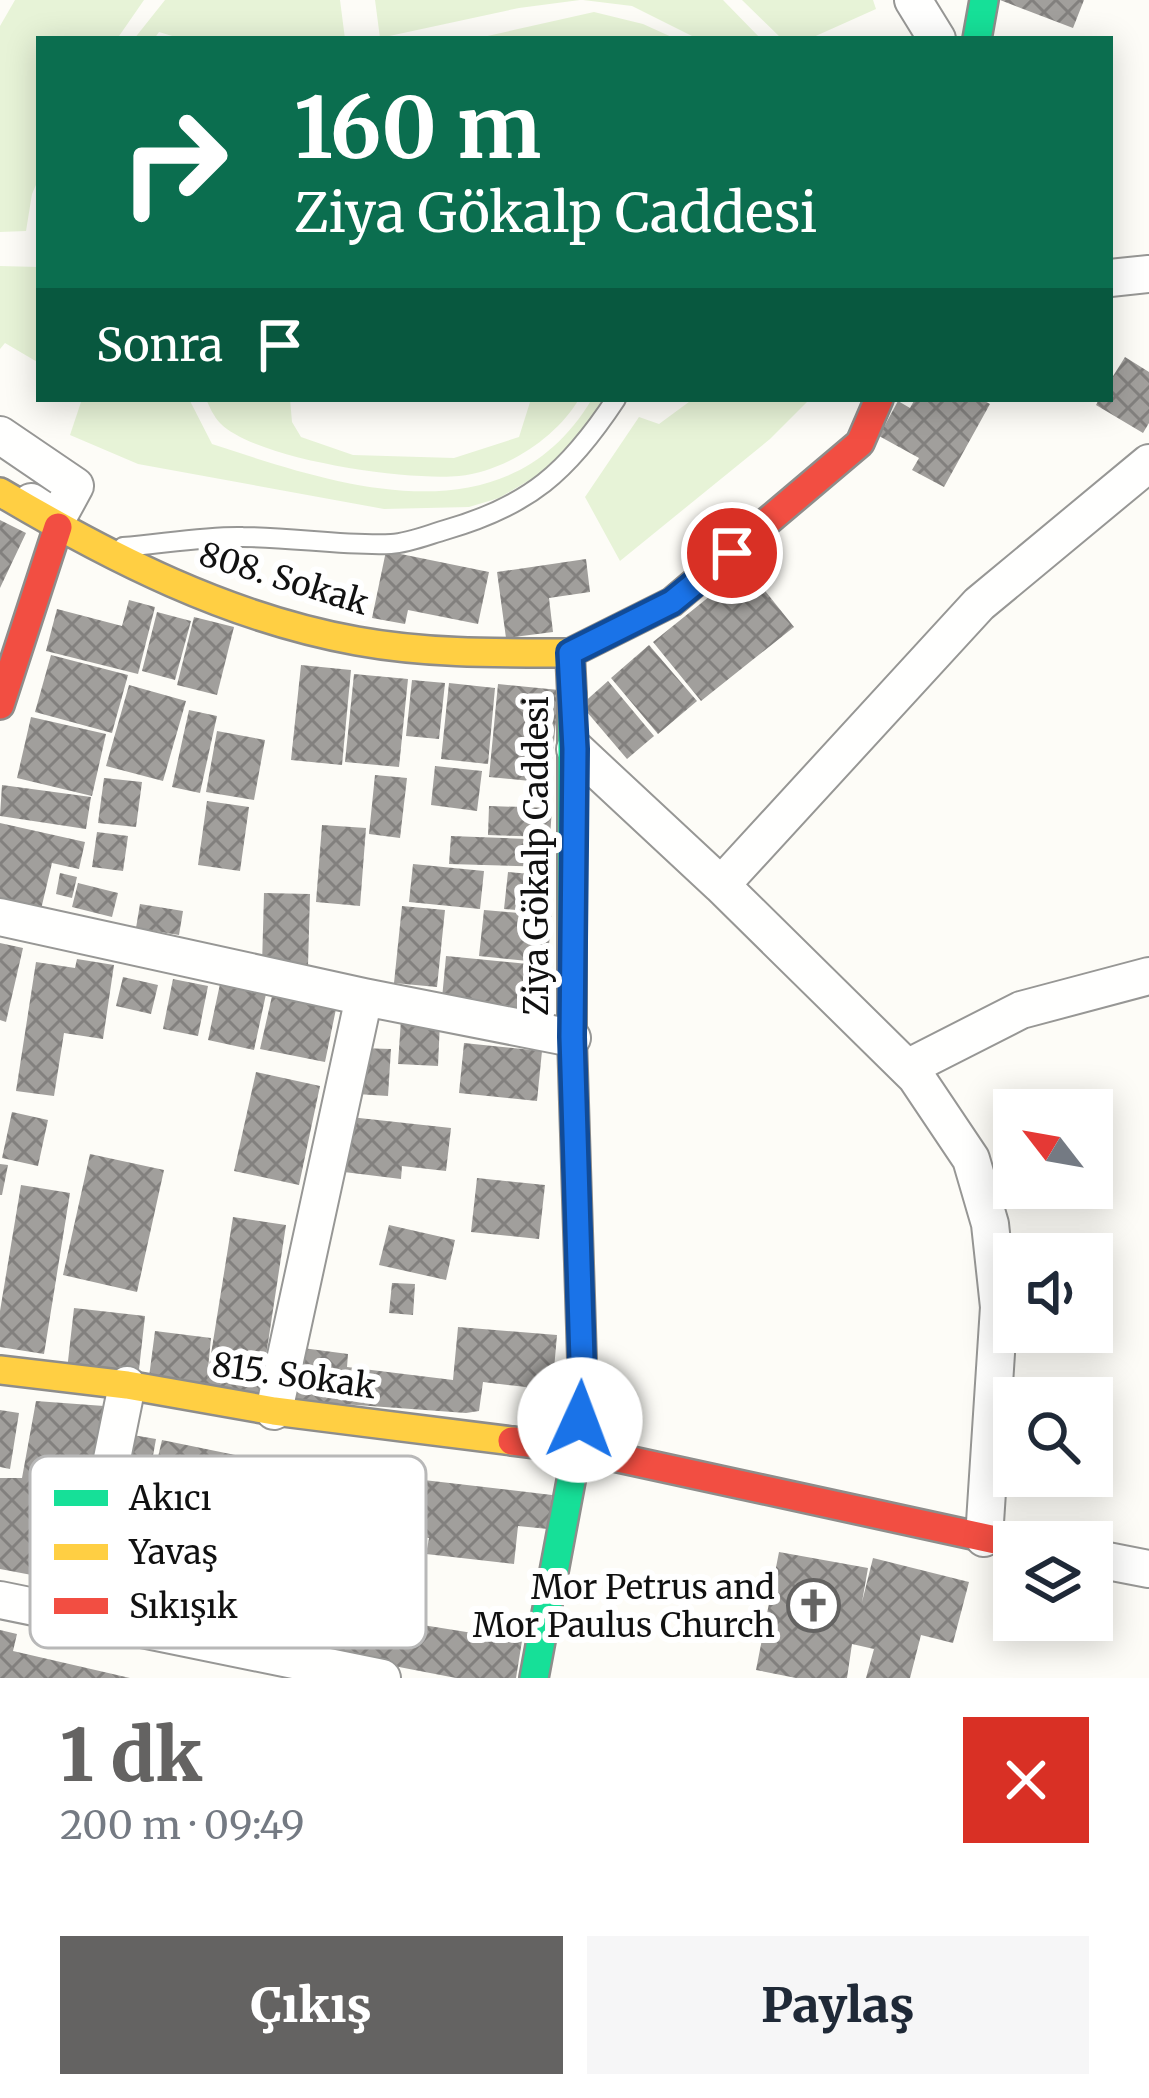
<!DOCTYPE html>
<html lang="tr">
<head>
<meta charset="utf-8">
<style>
	body { margin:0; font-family:Merriweather,serif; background:#f6f6f7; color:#1f2937; height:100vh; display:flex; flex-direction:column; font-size:45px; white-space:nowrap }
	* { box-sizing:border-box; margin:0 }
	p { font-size:39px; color:#747a83 }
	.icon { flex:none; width:66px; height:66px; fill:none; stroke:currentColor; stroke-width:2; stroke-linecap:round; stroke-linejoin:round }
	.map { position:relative; height:1678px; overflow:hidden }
	.details { display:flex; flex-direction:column; background:#fff; flex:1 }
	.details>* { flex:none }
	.top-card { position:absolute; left:36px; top:36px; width:1077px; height:366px; border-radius:0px; box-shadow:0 6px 30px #0003; background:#0b6e4f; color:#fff; overflow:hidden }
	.needle { width:78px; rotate:301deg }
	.tools { position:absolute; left:993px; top:1089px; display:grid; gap:24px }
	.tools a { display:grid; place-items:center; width:120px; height:120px; border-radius:0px; background:#fff; box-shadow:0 6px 30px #0003; font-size:60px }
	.pin { position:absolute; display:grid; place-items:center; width:102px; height:102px; color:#fff; margin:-51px; border:6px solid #fff; border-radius:50%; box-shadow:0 3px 12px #0007 }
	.me { position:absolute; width:132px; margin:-66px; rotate:2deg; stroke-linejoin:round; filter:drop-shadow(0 0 9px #0008) }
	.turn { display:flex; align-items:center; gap:42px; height:252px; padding:0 60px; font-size:54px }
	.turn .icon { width:156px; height:156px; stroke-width:2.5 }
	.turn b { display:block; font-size:84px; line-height:102px }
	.then { display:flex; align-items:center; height:114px; padding:0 60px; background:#0003; gap:24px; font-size:45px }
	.round { display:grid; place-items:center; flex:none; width:126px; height:126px; border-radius:0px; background:#f6f6f7 }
	.summary { display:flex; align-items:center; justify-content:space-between; height:204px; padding:0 60px }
	h1 { font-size:72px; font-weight:800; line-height:90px; color:#646362 }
	.button { display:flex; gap:24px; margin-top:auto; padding:24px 60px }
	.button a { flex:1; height:138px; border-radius:0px; background:#646362; color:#fff; font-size:48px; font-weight:800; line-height:138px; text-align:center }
	.button a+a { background:#f6f6f7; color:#1f2937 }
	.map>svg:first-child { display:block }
	.grass { fill:#e7f3d7 }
	.building { fill:url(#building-cross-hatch) }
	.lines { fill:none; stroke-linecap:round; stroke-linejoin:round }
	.lane-casing { stroke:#979795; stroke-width:22 }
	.street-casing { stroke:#979795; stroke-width:40 }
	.fast-casing { stroke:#8e8d8b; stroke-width:32 }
	.slow-casing { stroke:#8e8d8b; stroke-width:32 }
	.jam-casing { stroke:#8e8d8b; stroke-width:32 }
	.lane { stroke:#fffffe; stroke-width:18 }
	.street { stroke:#fffffe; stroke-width:36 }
	.fast { stroke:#16e098; stroke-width:27 }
	.slow { stroke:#ffcf43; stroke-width:27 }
	.jam { stroke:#f24e42; stroke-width:27 }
	.route-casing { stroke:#114b97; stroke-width:30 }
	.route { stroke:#1a73e8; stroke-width:21 }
	.labels { text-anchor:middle; stroke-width:12; stroke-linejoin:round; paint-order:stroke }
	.street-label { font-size:33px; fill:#111; stroke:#fff }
	.poi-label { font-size:33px; fill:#111; stroke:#fff; text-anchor:end }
	.key { fill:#fff; stroke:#b8b8b8; stroke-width:3 }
	.key-label { font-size:33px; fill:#111 }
</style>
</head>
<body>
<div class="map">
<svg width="1149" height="1678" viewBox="0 0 1149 1678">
	<defs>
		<pattern id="building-cross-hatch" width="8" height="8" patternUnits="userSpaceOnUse" patternTransform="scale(3)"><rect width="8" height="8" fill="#a19f9c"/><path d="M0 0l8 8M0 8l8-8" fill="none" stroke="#82807e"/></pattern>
	</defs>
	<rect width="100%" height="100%" fill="#fdfcf7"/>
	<path class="grass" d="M 15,0 L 144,0 L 117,39 L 39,39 L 39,178 L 32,194 L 26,231 L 0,232 L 0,26 Z
		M 165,0 L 340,0 L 345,39 L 182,39 L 159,32 L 154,39 L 134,39 Z
		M 375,0 L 580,0 L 519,8 L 380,38 Z
		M 583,0 L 723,0 L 761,39 L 698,39 L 632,6 Z
		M 742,0 L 873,0 L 876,9 L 809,39 L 782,39 Z
		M 594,12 L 643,24 L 676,39 L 474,39 Z
		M 0,266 L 39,267 L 39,363 L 5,343 L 0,349 Z
		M 82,399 L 189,399 L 212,444 C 340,486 506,543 592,399 L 601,399 L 598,410 L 552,467 L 499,498 L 469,507 L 384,509 L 138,464 L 70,435 Z
		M 206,399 L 290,399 L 292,422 L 301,437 L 353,455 L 454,458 L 519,437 L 531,399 L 579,399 C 556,438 506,471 459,476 C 408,481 256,460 220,423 C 214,417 209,406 206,399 Z
		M 693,399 L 810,399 L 770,439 L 620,561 L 585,497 L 639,417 L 659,424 Z"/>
	<path class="building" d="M 1000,0 L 1084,0 L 1073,28 Z
		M 1125,357 L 1149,372 L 1149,423 L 1143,433 L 1096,405 L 1099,399 L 1110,399 L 1110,381 Z
		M 915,399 L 981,399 L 990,404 L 944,487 L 912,470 L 919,458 L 879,436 L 898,401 L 910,408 Z
		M 0,520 L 26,533 L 0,588 Z
		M 386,551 L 489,572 L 478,624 L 408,610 L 405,624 L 372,618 Z
		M 586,559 L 590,592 L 549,598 L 553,632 L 506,638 L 497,572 Z
		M 746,567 L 794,627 L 701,701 L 653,642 Z
		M 129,600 L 155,607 L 138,674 L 46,651 L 57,609 L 122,626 Z
		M 157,612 L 191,621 L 175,680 L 142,671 Z
		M 194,617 L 234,627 L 217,695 L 177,685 Z
		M 649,645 L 697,701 L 658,734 L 611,678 Z
		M 51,655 L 128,675 L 112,733 L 35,712 Z
		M 301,665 L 351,670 L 342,765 L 291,760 Z
		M 354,674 L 408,679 L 399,767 L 345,762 Z
		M 412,680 L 445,683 L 439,739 L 406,736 Z
		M 608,681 L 654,736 L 627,759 L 581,705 Z
		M 449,683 L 495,688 L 488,764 L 441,759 Z
		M 498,684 L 559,690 L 550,783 L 489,777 Z
		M 129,685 L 186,701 L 163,781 L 106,766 Z
		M 189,710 L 217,716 L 200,793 L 172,787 Z
		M 31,717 L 106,734 L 92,796 L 17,778 Z
		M 217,731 L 265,740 L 254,800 L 206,792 Z
		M 435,766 L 482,771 L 477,811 L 431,805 Z
		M 375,775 L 407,778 L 400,838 L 369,834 Z
		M 104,778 L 142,782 L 136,827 L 98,823 Z
		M 2,785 L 91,797 L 86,829 L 0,816 Z
		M 207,801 L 249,807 L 240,871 L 198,865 Z
		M 489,806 L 552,808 L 550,837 L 488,835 Z
		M 0,823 L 85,842 L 79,869 L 52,863 L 38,922 L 0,913 Z
		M 322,825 L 366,828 L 360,906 L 316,902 Z
		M 97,832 L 128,836 L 123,871 L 92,867 Z
		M 451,836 L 551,840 L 550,867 L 449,864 Z
		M 413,864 L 484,871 L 480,909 L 409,902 Z
		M 508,872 L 553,876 L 550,913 L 504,909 Z
		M 60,873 L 77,877 L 72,898 L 56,894 Z
		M 78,883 L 118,893 L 112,917 L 72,907 Z
		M 264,893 L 310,894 L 308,966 L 262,965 Z
		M 140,904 L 183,911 L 179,935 L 136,928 Z
		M 402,906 L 445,910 L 437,987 L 394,983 Z
		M 484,910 L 552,916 L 547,963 L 479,956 Z
		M 0,943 L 23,948 L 6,1022 L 0,1020 Z
		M 446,956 L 548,966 L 543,1018 L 441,1009 Z
		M 77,959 L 114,965 L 103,1039 L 64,1033 L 54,1096 L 16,1091 L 36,962 L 75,968 Z
		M 123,977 L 158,985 L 151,1014 L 116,1006 Z
		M 173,979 L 208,986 L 198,1036 L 163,1029 Z
		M 220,984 L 266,994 L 254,1050 L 208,1040 Z
		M 272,996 L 336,1009 L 325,1062 L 260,1049 Z
		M 401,1019 L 440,1021 L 438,1066 L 398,1064 Z
		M 464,1043 L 542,1051 L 537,1101 L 459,1093 Z
		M 359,1048 L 391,1049 L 388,1096 L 357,1094 Z
		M 256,1072 L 320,1086 L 299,1185 L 234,1171 Z
		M 12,1112 L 48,1120 L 38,1166 L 2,1158 Z
		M 350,1117 L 451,1128 L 446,1171 L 402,1166 L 401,1179 L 344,1172 Z
		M 90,1154 L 164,1170 L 137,1292 L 63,1275 Z
		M 0,1164 L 8,1165 L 2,1195 L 0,1195 Z
		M 477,1178 L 545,1185 L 539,1239 L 471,1232 Z
		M 21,1185 L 70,1193 L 44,1354 L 0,1347 L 0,1311 Z
		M 233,1217 L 286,1225 L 260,1395 L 149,1377 L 155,1331 L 211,1338 L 207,1379 Z
		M 389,1225 L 455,1240 L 446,1280 L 379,1265 Z
		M 392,1283 L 415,1284 L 413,1315 L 389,1313 Z
		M 74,1308 L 145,1316 L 138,1378 L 67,1370 Z
		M 458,1327 L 557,1335 L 550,1415 L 524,1413 L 526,1387 L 483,1382 L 479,1411 L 466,1413 L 288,1400 L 295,1347 L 348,1354 L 347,1367 L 453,1380 Z
		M 36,1401 L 104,1406 L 74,1583 L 0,1569 L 0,1478 L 22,1478 Z
		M 0,1410 L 19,1413 L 10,1469 L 0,1467 Z
		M 127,1434 L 156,1439 L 149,1478 L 120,1473 Z
		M 162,1440 L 270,1462 L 264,1501 L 255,1500 L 248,1526 L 205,1520 L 181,1623 L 122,1609 Z
		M 283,1472 L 370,1490 L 372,1474 L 552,1495 L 548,1529 L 518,1526 L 514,1564 L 426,1554 L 429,1538 L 365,1530 L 368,1496 L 356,1556 L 382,1558 L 374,1606 L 404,1622 L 522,1641 L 516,1678 L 456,1678 L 228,1634 L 239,1583 L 288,1599 L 292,1581 L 333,1596 L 342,1553 L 312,1547 L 309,1568 L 290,1565 L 294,1543 L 269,1538 Z
		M 779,1552 L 868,1568 L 862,1602 L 873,1558 L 969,1582 L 953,1643 L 921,1635 L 910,1678 L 866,1678 L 874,1649 L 852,1644 L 847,1678 L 796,1678 L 756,1670 Z
		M 0,1630 L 17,1634 L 13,1651 L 130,1678 L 0,1678 Z"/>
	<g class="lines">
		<defs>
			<path id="lane" d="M 123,547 C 162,544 204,536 243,537 C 293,537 341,546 391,544 C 409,543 428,535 445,530 C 529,506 568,472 616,399"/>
			<path id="street" d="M 913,0 L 937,39
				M 1110,278 L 1149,274
				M 0,435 L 75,486 L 57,519 L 31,502
				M 575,749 L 721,885 L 916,1077 L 971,1159 L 990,1224 L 999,1307 L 984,1538
				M 721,885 L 979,604 L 1149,463
				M 0,917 L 364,997 L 572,1038
				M 907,1068 L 1021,1010 L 1149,976
				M 274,1411 L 364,997
				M 1092,1558 L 1149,1569
				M 0,1600 L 382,1678
				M 80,1616 L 127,1385"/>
			<path id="fast" d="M 977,39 L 984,0
				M 534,1678 L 577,1449 L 583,1392 L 572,1038 L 572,695"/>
			<path id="slow" d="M 0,492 C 111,558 229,618 357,641 C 428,654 499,653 570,653
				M 0,1370 L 127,1385 L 274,1411 L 512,1441"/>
			<path id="jam" d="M 572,695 L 570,653 L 672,602 L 860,443 L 879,399
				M 0,705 L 58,527
				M 512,1441 L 577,1449 L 1014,1544"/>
		</defs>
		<use href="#lane" class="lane-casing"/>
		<use href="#street" class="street-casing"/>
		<use href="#fast" class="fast-casing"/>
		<use href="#slow" class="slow-casing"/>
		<use href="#jam" class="jam-casing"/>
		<use href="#lane" class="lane"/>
		<use href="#street" class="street"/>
		<use href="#fast" class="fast"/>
		<use href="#slow" class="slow"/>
		<use href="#jam" class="jam"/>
	</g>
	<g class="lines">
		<defs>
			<path id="route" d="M 580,1420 L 583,1392 L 572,1037 L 575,749 L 570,653 L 672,602 L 732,553"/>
		</defs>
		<use href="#route" class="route-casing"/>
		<use href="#route" class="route"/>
	</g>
	<defs>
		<symbol id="church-ring" viewBox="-11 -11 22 22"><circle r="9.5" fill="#fff" stroke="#646362" stroke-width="1.5"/><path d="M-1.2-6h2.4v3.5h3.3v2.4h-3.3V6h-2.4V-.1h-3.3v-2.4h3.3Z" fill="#646362"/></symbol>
	</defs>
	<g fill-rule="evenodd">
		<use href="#church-ring" x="784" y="1576" width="59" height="59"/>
	</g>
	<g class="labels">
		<g class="street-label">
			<text transform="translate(284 578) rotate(17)" y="12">808. Sokak</text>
			<text transform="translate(536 856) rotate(-90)" y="12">Ziya Gökalp Caddesi</text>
			<text transform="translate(294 1375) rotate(8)" y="12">815. Sokak</text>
		</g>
		<g class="poi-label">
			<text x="775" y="1599">Mor Petrus and<tspan x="775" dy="38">Mor Paulus Church</tspan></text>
		</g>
	</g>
	<rect x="30" y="1456" width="396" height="192" rx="18" class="key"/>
	<rect x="54" y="1490" width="54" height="16" fill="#16e098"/>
	<rect x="54" y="1544" width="54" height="16" fill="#ffcf43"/>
	<rect x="54" y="1598" width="54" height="16" fill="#f24e42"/>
	<g class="key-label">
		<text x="129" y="1510">Akıcı</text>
		<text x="129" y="1564">Yavaş</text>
		<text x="129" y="1618">Sıkışık</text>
	</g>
</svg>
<div class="tools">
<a><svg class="needle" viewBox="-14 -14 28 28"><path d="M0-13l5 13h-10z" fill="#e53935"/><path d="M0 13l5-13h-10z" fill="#747a83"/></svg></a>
<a><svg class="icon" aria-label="sound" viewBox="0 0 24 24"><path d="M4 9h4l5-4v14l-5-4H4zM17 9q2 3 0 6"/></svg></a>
<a><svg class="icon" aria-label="search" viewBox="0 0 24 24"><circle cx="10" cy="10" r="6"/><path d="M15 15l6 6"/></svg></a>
<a><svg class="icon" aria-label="layers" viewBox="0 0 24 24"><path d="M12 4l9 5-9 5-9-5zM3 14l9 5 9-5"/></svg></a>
</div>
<div class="pin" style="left:732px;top:553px;background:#d93025"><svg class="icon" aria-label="arrive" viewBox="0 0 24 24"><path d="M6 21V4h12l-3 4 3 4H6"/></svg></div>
<svg class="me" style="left:580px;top:1420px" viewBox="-20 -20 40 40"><circle r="19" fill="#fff"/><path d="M0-13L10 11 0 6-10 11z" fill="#1a73e8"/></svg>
<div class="top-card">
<div class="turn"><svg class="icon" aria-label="right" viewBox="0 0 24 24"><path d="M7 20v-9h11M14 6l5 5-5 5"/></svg><div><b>160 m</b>Ziya Gökalp Caddesi</div></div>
<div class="then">Sonra<svg class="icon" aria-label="arrive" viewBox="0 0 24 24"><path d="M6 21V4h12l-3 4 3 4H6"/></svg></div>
</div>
</div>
<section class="details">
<div class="summary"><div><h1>1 dk</h1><p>200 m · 09:49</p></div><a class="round" style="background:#d93025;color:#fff"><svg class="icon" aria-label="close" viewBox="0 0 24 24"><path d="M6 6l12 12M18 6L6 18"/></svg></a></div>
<div class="button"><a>Çıkış</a><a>Paylaş</a></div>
</section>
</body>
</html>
